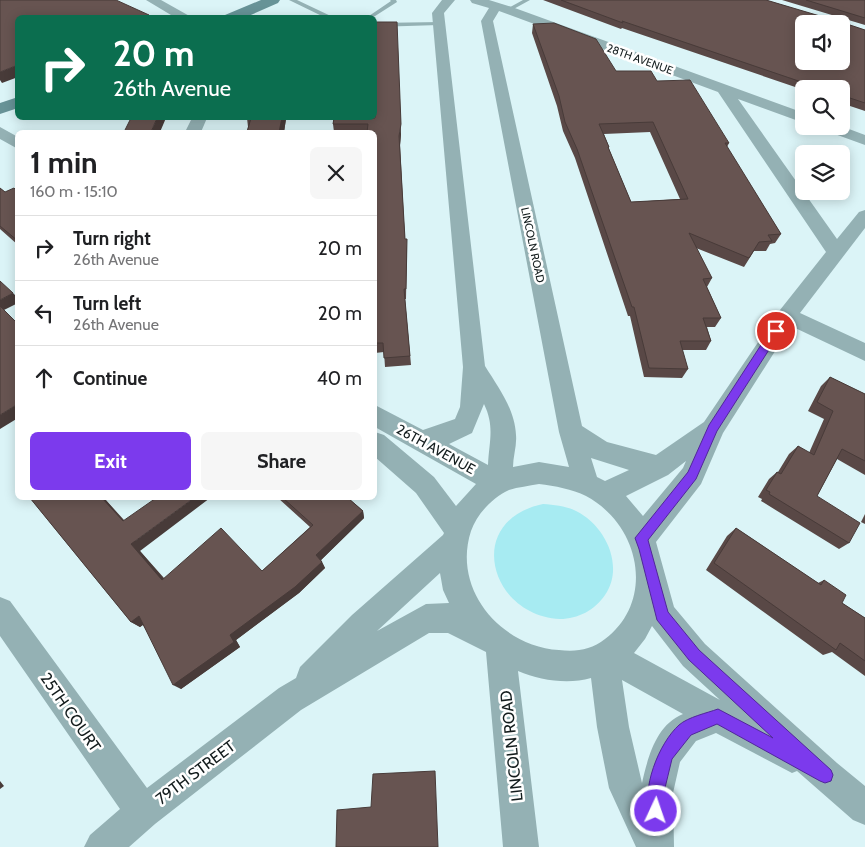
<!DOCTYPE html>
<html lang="en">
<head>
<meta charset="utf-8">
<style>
	body { margin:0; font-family:Cabin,sans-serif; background:#f6f6f6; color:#202124; height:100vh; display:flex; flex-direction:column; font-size:19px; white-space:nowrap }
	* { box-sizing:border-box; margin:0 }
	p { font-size:16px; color:#757577 }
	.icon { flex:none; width:28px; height:28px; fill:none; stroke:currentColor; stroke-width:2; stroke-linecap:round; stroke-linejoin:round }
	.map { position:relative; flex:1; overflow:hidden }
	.details { position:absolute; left:15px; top:130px; width:362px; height:370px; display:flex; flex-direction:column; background:#fff; border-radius:8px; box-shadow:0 2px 12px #0003 }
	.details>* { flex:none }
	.guide { position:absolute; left:15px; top:15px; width:362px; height:105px; border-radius:8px; box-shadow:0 2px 12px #0003; background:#0b6e4f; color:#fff; overflow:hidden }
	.buttons { position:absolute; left:795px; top:15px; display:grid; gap:10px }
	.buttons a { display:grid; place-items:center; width:55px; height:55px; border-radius:8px; background:#fff; box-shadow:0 2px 12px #0003; font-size:25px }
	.pin { position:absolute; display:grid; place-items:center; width:42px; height:42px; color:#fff; margin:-21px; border:2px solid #fff; border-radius:50%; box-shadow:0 1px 5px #0007 }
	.me { position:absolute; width:55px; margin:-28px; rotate:3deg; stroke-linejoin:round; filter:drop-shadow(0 0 4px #0008) }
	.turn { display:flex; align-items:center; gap:18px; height:105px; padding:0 15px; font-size:22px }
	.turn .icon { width:65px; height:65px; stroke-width:2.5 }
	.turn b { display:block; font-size:35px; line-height:42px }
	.round { display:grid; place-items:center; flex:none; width:52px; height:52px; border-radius:8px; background:#f6f6f6 }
	.overview { display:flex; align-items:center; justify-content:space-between; height:85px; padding:0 15px }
	h1 { font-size:30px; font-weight:700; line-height:38px }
	.primary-button { display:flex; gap:10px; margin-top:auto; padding:10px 15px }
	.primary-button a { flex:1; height:58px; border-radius:8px; background:#7c3aed; color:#fff; font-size:20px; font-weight:700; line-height:58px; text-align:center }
	.primary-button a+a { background:#f6f6f6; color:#202124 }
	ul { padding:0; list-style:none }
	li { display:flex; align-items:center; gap:15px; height:65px; padding:0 15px; border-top:1px solid #e0e0e0 }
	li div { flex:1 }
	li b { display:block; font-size:19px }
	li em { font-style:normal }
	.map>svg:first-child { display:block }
	.green { fill:#a7ebf2 }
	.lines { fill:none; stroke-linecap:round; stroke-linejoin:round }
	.lane { fill:#94b1b4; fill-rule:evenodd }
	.street { fill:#94b1b4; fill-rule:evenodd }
	.secondary { fill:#679397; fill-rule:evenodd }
	.wall { fill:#594846; fill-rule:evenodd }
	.shaded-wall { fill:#483b39 }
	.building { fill:#675451; stroke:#483b39; fill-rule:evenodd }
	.route { fill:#7c3aed; stroke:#51269a }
	.labels { text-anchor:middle; stroke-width:5; stroke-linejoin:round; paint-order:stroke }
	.far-street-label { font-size:11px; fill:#131c1d; stroke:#fff }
	.street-label { font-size:14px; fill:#131c1d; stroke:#fff }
	.near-street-label { font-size:16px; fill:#131c1d; stroke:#fff }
</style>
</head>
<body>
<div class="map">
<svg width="865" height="847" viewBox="0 0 865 847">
	<rect width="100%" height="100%" fill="#dbf4f7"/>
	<path class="green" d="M 543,504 C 555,505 566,506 576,511 C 605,525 625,566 605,595 C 595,610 578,619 560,619 C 490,616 463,521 543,504 Z"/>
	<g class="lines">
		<path class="lane" d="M 289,0 L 297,0 L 335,18 L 326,18 Z
			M 390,0 L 396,0 L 397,2 L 372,18 L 366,18 L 391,1 Z
			M 523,0 L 530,0 L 510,11 L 505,10 Z
			M 441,22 L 442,23 L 439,25 L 375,27 L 375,23 Z"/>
		<path class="street" d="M 146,0 L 161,0 L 193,18 L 176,18 Z
			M 442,0 L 455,0 L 444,13 L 485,366 C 498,387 515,409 516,435 C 517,446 513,456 513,467 L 539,462 L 569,467 L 559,432 L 481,21 L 489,8 L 472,3 L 470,0 L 489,0 L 512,7 L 804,113 L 804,123 L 738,99 L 837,239 L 859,212 L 865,210 L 865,228 L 800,313 L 865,343 L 865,361 L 791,326 L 723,433 L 701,484 L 656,542 L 674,607 L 705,644 L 837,763 L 865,786 L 865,825 L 853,820 L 797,771 L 792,773 L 716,733 L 696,741 L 680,762 L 673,793 L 674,847 L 636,847 L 609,788 L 597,727 L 591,678 C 567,685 540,680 518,671 L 539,847 L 503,847 L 486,652 L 448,633 L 429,633 L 301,710 L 155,824 L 129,847 L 84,847 L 90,835 L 120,809 L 0,636 L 0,597 L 10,601 L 147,788 L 279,688 L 296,678 L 300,667 L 352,615 L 443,535 L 444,533 L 416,493 L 375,457 L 375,432 L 384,435 L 434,477 L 456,506 L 476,484 L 375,427 L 375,405 L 423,430 L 455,419 L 460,407 L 463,367 L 432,13 ZM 499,11 L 718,92 L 826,252 L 780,310 L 704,422 L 656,455 L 607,442 L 582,426 L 493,21 ZM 484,404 C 495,427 489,441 488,465 L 449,444 L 472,433 ZM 591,458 L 629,470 L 605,481 L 597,477 ZM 686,461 L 683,468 L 643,516 L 626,496 L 668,475 ZM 539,484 C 555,486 572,489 586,496 C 640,525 656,600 605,639 C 591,650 576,652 559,650 C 500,646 452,589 471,531 C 477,514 492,498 509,490 C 518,487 529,486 539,484 ZM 440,573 L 443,590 L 449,603 L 426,604 L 377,631 ZM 652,626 L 683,666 L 720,700 L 634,653 L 645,639 ZM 622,680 L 683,714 C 656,725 648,757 642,783 L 629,727 Z
			M 192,118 L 207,118 L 201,132 L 185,132 Z
			M 819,126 L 841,126 L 865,135 L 865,145 L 821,129 Z
			M 0,127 L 18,137 L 18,149 L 0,139 Z"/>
		<path class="secondary" d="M 261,0 L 280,0 L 278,3 L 244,18 L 223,18 L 225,15 Z
			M 18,97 L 18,108 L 0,114 L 0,103 Z"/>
	</g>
	<path class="wall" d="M 543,0 L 766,0 L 865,30 L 865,111 L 841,103 L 841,89 L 804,89 L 804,90 L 622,28 L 621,29 Z
		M 782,0 L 865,0 L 865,25 Z
		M 533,24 L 616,71 L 657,81 L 729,143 L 727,147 L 781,234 L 775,243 L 770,244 L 766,251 L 754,251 L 744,267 L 696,248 L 712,278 L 707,287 L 721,318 L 715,327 L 707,327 L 711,341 L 706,350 L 682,350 L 688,369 L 682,378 L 644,377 L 630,316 L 628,316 L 575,158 L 563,131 L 557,106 L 532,33 ZM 650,132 L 680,199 L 631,202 L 609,149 L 609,147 L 604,134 Z
		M 247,118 L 375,118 L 401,134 L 400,145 L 405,239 L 407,248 L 406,299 L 405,299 L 411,365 L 385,367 L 384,352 L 375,353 L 375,132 L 334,132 L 333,124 L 334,118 L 286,119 L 284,132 L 247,132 L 248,127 Z
		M 0,188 L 5,192 L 18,192 L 18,245 L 0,229 Z
		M 830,377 L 865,394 L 865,475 L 837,459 L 817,496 L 849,543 L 839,549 L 761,501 L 762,499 L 758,497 L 769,479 L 777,472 L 778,472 L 789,454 L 798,446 L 809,453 L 824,419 L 808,411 L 821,386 Z
		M 30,498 L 104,498 L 124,520 L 140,551 L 164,578 L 262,571 L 310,527 L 278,498 L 348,498 L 363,511 L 364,518 L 321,560 L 325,568 L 299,593 L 236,640 L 240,647 L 181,689 L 143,625 L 140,627 L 131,622 Z
		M 865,514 L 865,524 L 861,522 Z
		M 736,528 L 818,583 L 824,580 L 842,603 L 865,618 L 865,676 L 832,652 L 823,655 L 706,570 L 727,536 Z"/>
	<path class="shaded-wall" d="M 397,22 L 401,134 L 400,146 Z
		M 18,65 L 18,77 L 2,83 L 0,80 L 0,72 Z
		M 157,118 L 166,118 L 160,132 L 151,132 Z
		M 282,118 L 286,118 L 286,119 L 284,132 L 279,132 Z
		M 13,293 L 18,298 L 18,303 L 4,310 L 0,306 L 0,300 Z
		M 18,404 L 18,418 L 0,429 L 0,415 Z
		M 102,498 L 104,498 L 131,529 L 123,521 Z
		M 194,498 L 210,498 L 140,551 L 170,586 L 162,580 L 131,544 Z
		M 363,511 L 364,518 L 319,562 L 316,555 Z
		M 322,562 L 325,568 L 299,593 L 236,640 L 240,647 L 181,689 L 173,685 L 230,635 Z
		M 139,616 L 148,621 L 140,627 L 131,622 Z
		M 0,781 L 4,786 L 0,789 Z"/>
	<path class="building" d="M 0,0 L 116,0 L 149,15 L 142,18 L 18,18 L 18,65 L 0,72 Z
		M 561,0 L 766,0 L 830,19 L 842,20 L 844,23 L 865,30 L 865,103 L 841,95 L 841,89 L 822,89 L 622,21 L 623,23 ZM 804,24 L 841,24 L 841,61 L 804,61 Z
		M 806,0 L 865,0 L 865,18 Z
		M 375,22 L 397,22 L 401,124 L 399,136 L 405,239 L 407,239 L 406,289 L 404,289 L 410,356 L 384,358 L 383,343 L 375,343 L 375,132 L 367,132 L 368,124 L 333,124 L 334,118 L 375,118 Z
		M 554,23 L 596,39 L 616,71 L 651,71 L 657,81 L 690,80 L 729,143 L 725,143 L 781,234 L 768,235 L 772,241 L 759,242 L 749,258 L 689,233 L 712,278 L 703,279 L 721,318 L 703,318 L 711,341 L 680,341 L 688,369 L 649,368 L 634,307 L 632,307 L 577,149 L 565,122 L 559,96 L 533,24 ZM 653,122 L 688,199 L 631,202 L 608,147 L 609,147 L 599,124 Z
		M 131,118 L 157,118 L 151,132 L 124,132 Z
		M 247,118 L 282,118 L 279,132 L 247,132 L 251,118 L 246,119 Z
		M 0,188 L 5,192 L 14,188 L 18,192 L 18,241 L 0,226 Z
		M 0,281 L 13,293 L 0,300 Z
		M 0,306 L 18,324 L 18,404 L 0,415 Z
		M 830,377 L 865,394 L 865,461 L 842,449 L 817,496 L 860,523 L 849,543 L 769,494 L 770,492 L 766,490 L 777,472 L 781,474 L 798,446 L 814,455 L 833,411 L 817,402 Z
		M 30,498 L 102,498 L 123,521 L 156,498 L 194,498 L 131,544 L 162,580 L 221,528 L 262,571 L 313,525 L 283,498 L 348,498 L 363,511 L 316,555 L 322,562 L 295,587 L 230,635 L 234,642 L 173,685 L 139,616 L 131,622 Z
		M 736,528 L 821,585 L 824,580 L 846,595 L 842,603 L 865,618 L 865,661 L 840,643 L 836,650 L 714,563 Z
		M 435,771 L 438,847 L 336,847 L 337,810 L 371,807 L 373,774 Z"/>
	<path class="route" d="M 776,327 L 781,331 L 717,431 L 696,479 L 648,540 L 668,612 L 699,650 L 831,770 L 833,775 L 831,781 L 825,783 L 820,781 L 717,724 L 691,735 L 672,759 L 664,792 L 665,811 L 662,816 L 656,819 L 651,816 C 640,790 659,743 679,725 C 688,717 707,713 718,709 L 773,738 L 689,660 L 657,620 L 639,549 L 635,538 L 688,472 L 709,425 L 772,328 Z"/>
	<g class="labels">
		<g class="far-street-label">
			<text transform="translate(640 59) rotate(20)" y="4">28TH AVENUE</text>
			<text transform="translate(533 245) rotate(78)" y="4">LINCOLN ROAD</text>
		</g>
		<g class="street-label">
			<text transform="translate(436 449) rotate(29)" y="5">26TH AVENUE</text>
		</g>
		<g class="near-street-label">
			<text transform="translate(71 712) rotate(55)" y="6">25TH COURT</text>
			<text transform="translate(511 746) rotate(-96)" y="6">LINCOLN ROAD</text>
			<text transform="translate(195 772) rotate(-37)" y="6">79TH STREET</text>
		</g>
	</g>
</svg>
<div class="buttons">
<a><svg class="icon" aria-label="sound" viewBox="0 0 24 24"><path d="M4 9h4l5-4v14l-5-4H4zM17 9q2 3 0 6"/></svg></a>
<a><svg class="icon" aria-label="search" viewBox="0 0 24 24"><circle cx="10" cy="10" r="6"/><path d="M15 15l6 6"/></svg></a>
<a><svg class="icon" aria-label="layers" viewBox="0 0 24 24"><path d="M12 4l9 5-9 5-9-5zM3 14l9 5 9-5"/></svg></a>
</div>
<div class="pin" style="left:776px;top:331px;background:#d93025"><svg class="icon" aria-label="arrive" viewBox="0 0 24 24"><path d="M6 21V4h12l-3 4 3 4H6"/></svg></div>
<svg class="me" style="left:656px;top:811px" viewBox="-20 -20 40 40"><circle r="17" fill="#7c3aed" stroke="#fff" stroke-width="3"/><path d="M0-11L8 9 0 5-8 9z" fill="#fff"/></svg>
<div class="guide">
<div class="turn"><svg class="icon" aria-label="right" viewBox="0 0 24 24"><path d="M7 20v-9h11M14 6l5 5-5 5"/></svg><div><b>20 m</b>26th Avenue</div></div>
</div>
<section class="details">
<div class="overview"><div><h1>1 min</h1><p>160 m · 15:10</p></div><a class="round"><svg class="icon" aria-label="close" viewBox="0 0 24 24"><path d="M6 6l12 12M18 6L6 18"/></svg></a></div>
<ul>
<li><svg class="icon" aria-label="right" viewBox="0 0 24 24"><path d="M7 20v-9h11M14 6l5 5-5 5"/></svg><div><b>Turn right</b><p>26th Avenue</p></div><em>20 m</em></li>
<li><svg class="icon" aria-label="left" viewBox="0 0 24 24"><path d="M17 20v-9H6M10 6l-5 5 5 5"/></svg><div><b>Turn left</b><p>26th Avenue</p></div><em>20 m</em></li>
<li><svg class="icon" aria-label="ahead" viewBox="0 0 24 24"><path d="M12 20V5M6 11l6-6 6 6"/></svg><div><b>Continue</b></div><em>40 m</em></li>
</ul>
<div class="primary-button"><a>Exit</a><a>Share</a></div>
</section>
</div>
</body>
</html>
